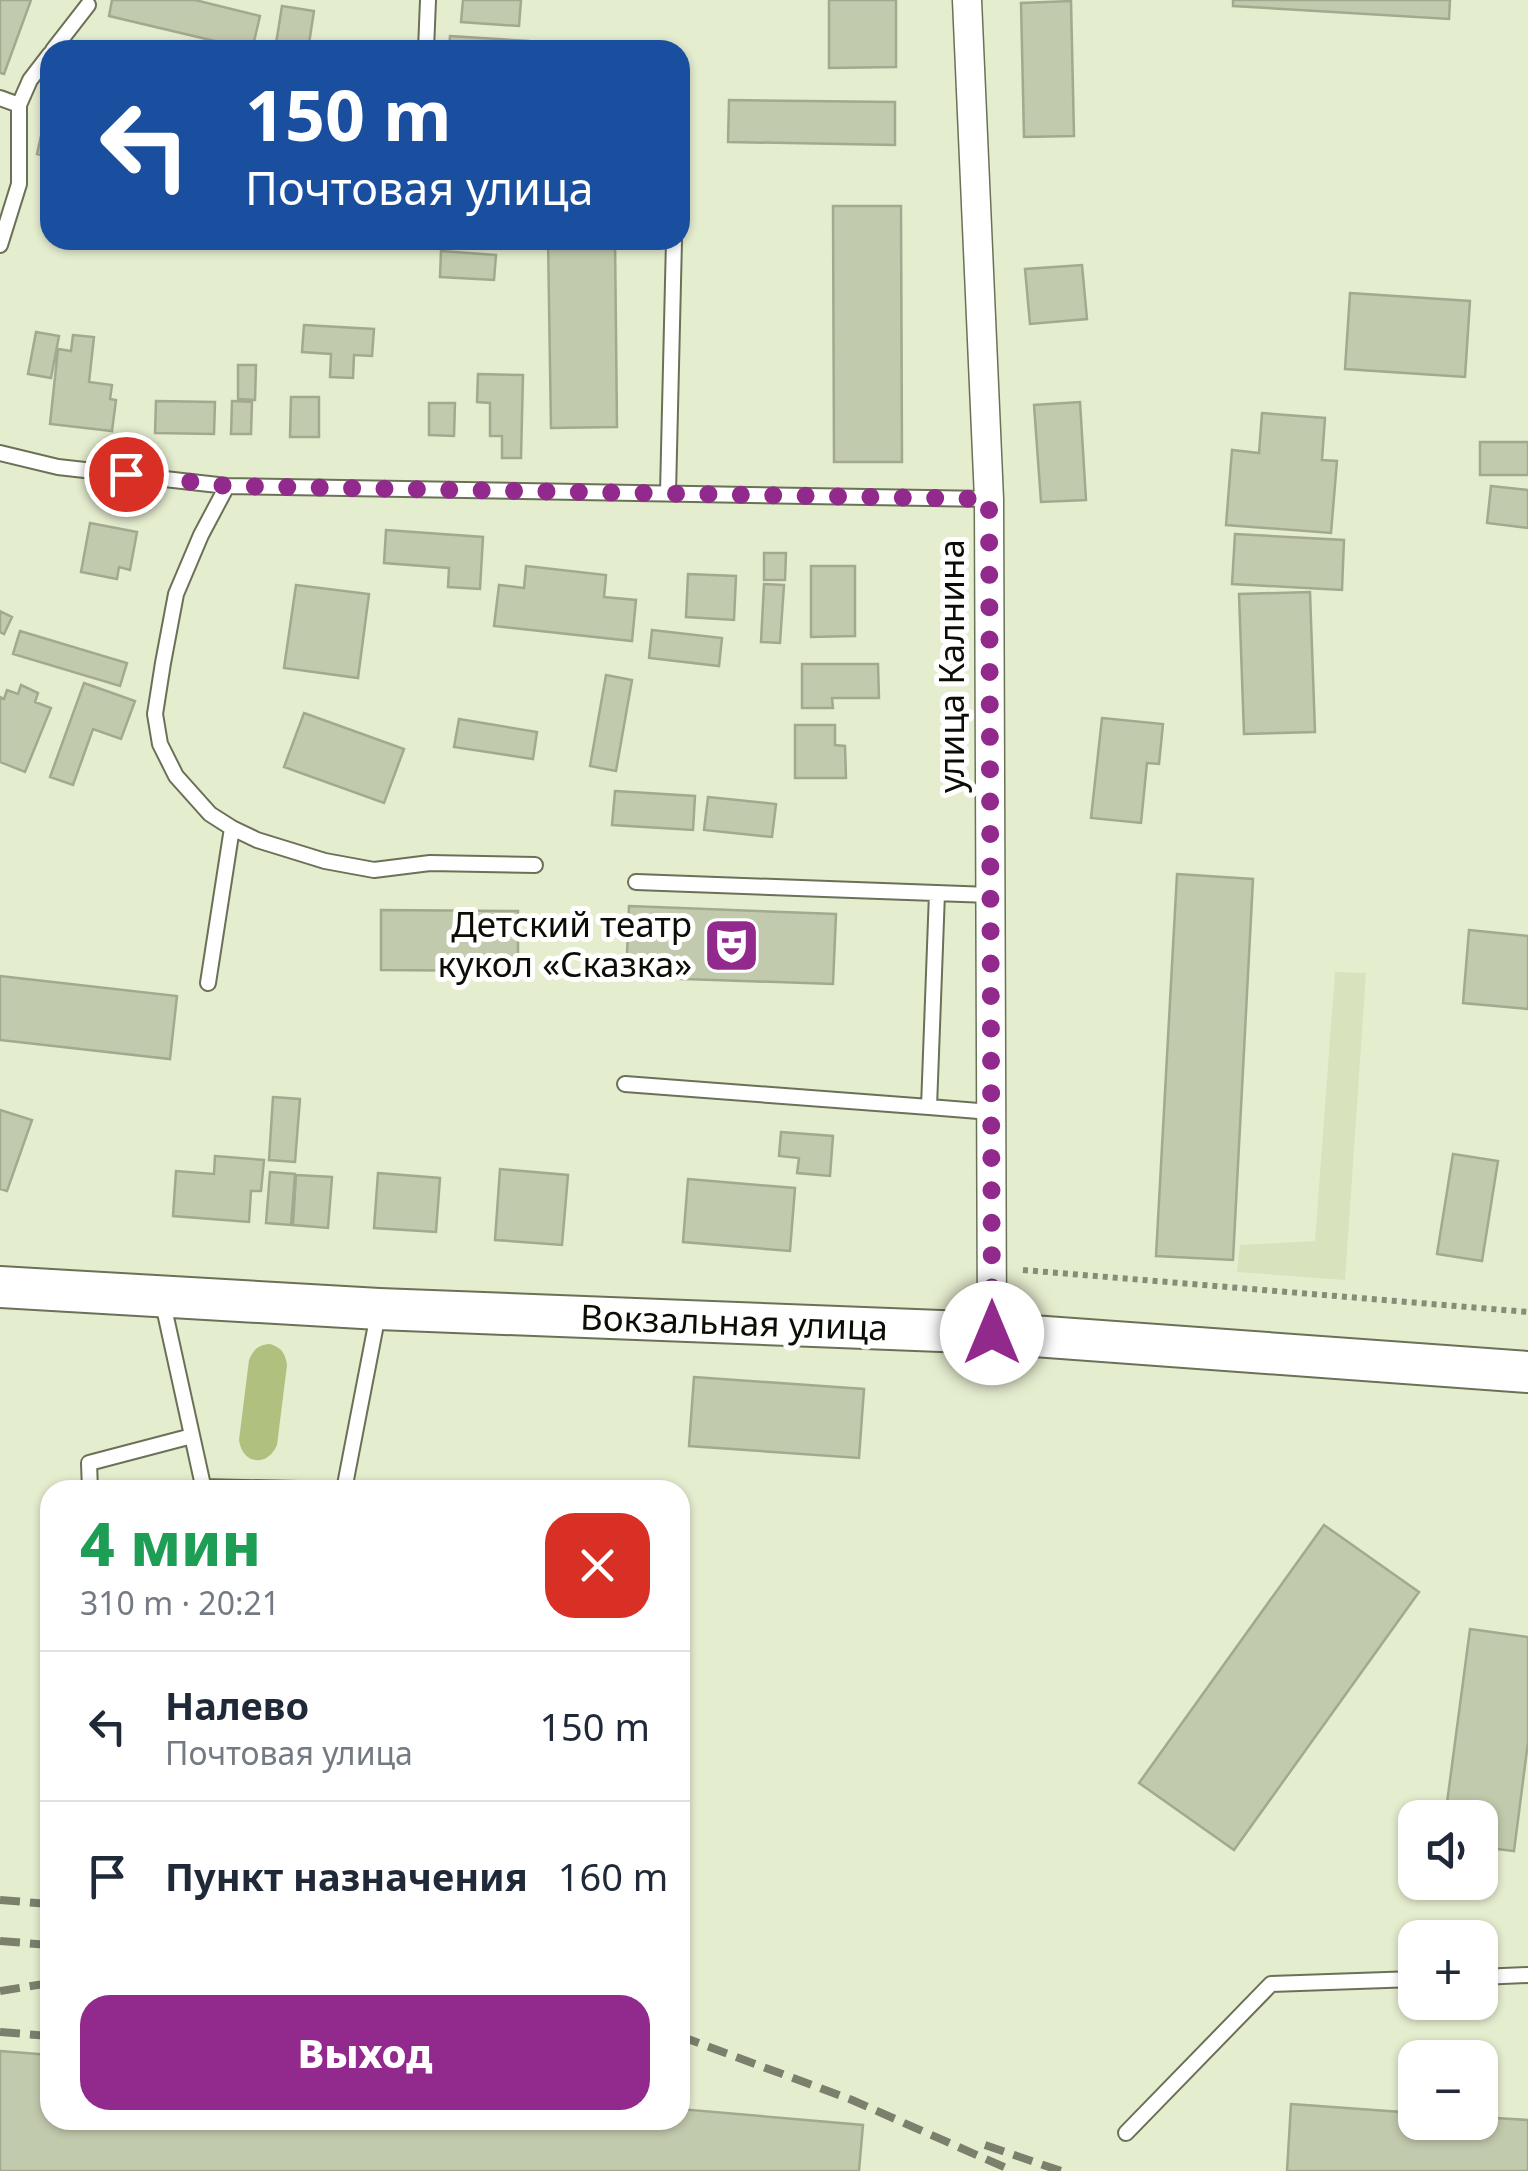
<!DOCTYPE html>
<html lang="ru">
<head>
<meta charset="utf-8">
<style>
	body { margin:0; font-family:"Noto Sans",sans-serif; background:#f2f2f3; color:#1f2937; height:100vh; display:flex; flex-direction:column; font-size:38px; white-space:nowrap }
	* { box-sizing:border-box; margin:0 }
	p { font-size:32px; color:#747a83 }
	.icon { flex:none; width:55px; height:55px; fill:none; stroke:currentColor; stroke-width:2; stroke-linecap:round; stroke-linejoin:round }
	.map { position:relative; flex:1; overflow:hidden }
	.panel { position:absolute; left:40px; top:1480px; width:650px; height:650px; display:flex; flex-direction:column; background:#fff; border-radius:30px; box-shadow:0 2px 8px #0004 }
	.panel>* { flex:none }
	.top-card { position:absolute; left:40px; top:40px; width:650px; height:210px; border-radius:30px; box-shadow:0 2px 8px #0004; background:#1a4fa0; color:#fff; overflow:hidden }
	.fabs { position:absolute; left:1398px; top:1800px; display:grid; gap:20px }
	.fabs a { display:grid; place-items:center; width:100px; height:100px; border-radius:20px; background:#fff; box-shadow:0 2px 8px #0004; font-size:50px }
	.pin { position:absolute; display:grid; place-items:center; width:85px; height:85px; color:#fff; margin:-42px; border:5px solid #fff; border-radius:50%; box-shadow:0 2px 10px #0007 }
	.me { position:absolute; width:110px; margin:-55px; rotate:0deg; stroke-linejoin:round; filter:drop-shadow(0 0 8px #0008) }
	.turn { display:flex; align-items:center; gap:35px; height:210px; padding:0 40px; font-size:45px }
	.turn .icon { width:130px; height:130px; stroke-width:2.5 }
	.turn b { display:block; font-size:70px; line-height:85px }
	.round { display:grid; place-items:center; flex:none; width:105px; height:105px; border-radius:30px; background:#f2f2f3 }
	.head { display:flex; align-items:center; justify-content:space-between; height:170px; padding:0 40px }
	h1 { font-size:60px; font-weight:800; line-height:75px; color:#1e9e55 }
	.cta { display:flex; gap:20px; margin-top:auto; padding:20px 40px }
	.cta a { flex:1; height:115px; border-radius:30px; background:#92298d; color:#fff; font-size:40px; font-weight:800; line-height:115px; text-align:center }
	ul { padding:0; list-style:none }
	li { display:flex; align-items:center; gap:30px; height:150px; padding:0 40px; border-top:2px solid #e0e1e3 }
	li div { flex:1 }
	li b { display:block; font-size:38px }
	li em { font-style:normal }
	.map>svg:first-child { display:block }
	.built { fill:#d8e2bd }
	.green { fill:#b0c07f }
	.building { fill:#c2caad; stroke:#a2a98e; stroke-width:2.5 }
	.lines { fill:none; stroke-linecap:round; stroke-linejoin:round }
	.lane-casing { stroke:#6a7157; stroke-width:18 }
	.street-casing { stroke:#6a7157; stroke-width:31 }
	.secondary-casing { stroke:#6a7157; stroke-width:44 }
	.path { stroke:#878c77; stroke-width:6; stroke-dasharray:5 5; stroke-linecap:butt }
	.lane { stroke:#fff; stroke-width:14 }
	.street { stroke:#fff; stroke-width:28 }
	.secondary { stroke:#fff; stroke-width:40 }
	.rail { stroke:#7a806c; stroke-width:8; stroke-dasharray:20 10; stroke-linecap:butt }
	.route { stroke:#92298d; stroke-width:18; stroke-dasharray:0 32.4 }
	.labels { text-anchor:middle; stroke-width:10; stroke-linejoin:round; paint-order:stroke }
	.street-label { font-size:35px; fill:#0c0e05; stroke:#fff }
	.poi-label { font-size:35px; fill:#0c0e05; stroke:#fff; text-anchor:end }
</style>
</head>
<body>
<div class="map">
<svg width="1528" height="2171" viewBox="0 0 1528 2171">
	<rect width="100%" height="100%" fill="#e5edcf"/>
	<path class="built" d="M 1335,972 L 1366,973 L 1345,1280 L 1237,1272 L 1240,1245 L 1315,1241 Z"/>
	<path class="green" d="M 270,1344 C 282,1348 285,1353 287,1365 L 277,1445 C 267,1468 242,1464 239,1440 L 249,1360 C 254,1349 258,1345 270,1344 Z"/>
	<path class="building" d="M 0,0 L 31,0 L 4,74 L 0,73 Z
		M 112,0 L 195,0 L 260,16 L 252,50 L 221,50 L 223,43 L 109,16 Z
		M 463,0 L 521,0 L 519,26 L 461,22 Z
		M 829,0 L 896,0 L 896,67 L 829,68 Z
		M 1233,0 L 1450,0 L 1449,19 L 1233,6 Z
		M 1071,1 L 1074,136 L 1024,137 L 1021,3 Z
		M 282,6 L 314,11 L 308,50 L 275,50 Z
		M 450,36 L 528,41 L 527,50 L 449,50 Z
		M 729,100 L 895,102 L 895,145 L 728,142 Z
		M 45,118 L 50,119 L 50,157 L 37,154 Z
		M 833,206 L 901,206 L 902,462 L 834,462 Z
		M 548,240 L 615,240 L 617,427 L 551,428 Z
		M 441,251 L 496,255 L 494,280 L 440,277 Z
		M 1082,265 L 1087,319 L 1030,324 L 1025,269 Z
		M 1350,293 L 1470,301 L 1465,377 L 1345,369 Z
		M 304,325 L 374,329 L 372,356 L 354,355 L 353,378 L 330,377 L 331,354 L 302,352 Z
		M 36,332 L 59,336 L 51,378 L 28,374 Z
		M 73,335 L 94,337 L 89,382 L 112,385 L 110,399 L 116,400 L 112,431 L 50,424 L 58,349 L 71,351 Z
		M 238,365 L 256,365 L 255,400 L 238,399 Z
		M 478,374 L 523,375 L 521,458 L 502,458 L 502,436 L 490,436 L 490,403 L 477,402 Z
		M 291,397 L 319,397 L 319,437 L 290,437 Z
		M 156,401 L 215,402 L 214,434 L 155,433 Z
		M 232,401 L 252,402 L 251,434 L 231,434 Z
		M 1080,402 L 1086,500 L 1041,502 L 1034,405 Z
		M 429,403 L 455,403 L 454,436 L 429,435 Z
		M 1262,413 L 1325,418 L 1322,460 L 1337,461 L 1331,533 L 1226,525 L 1232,450 L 1259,453 Z
		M 1480,442 L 1528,442 L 1528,475 L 1480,475 Z
		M 1491,486 L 1528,490 L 1528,528 L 1487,523 Z
		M 90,523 L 137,532 L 130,570 L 119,567 L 117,579 L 81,572 Z
		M 386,530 L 483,537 L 480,589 L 448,587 L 449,568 L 384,563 Z
		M 1235,534 L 1344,540 L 1342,590 L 1232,584 Z
		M 764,553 L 786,553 L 785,580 L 764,580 Z
		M 526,566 L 606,575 L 604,597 L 636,600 L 632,641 L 494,626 L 499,585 L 524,588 Z
		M 811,566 L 855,566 L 855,636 L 811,637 Z
		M 688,574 L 736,576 L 734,620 L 686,617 Z
		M 764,584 L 784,585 L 780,643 L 761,642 Z
		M 296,585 L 369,594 L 358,678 L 284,668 Z
		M 1310,592 L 1315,732 L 1244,734 L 1239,594 Z
		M 0,611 L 12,617 L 4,634 L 0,632 Z
		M 652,630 L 722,638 L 719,666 L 649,658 Z
		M 20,631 L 127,663 L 120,686 L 13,654 Z
		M 802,664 L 878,664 L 879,698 L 832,698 L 833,708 L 802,708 Z
		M 606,675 L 632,680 L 616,771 L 590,766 Z
		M 84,683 L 135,701 L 121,739 L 93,729 L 73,785 L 50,777 Z
		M 21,685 L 38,693 L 35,702 L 51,708 L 25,772 L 0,762 L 0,697 L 4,699 L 7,690 L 18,694 Z
		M 304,713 L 404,749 L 384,803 L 284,767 Z
		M 1102,718 L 1163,724 L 1159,764 L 1147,763 L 1141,823 L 1091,818 Z
		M 459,719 L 537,732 L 533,759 L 454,747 Z
		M 795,725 L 835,725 L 835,745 L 845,746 L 846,778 L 795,778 Z
		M 615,791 L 695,796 L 693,830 L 612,825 Z
		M 708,797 L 776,804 L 772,837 L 704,830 Z
		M 1177,874 L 1253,879 L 1233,1260 L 1156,1256 Z
		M 629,906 L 836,914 L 833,984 L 626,977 Z
		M 381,910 L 518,911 L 518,971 L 381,970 Z
		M 1469,930 L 1528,936 L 1528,1009 L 1463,1003 Z
		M 0,976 L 177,996 L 170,1059 L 0,1040 Z
		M 273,1097 L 300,1099 L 295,1162 L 269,1160 Z
		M 0,1110 L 32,1120 L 7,1191 L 0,1189 Z
		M 781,1132 L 833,1136 L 830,1176 L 797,1173 L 799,1158 L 779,1156 Z
		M 1453,1154 L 1498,1161 L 1482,1261 L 1437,1254 Z
		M 215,1156 L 264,1160 L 261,1191 L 251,1191 L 249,1222 L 173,1216 L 176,1171 L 214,1174 Z
		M 500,1169 L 568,1175 L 562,1245 L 495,1240 Z
		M 270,1172 L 295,1174 L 291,1225 L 266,1223 Z
		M 378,1173 L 440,1178 L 436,1232 L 374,1228 Z
		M 296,1175 L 332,1177 L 328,1228 L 293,1225 Z
		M 688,1179 L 795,1188 L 790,1251 L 683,1242 Z
		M 694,1377 L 864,1389 L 859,1458 L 689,1446 Z
		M 1324,1525 L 1419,1592 L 1234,1850 L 1139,1783 Z
		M 1470,1629 L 1528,1637 L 1528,1742 L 1514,1851 L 1480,1847 L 1480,1818 L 1445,1818 Z
		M 0,2051 L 50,2055 L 50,2120 L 680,2120 L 680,2109 L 863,2125 L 859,2171 L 0,2171 Z
		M 1291,2104 L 1415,2113 L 1415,2122 L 1480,2122 L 1480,2117 L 1528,2120 L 1528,2171 L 1287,2171 Z"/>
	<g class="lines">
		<defs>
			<path id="lane" d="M 53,50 L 88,5
				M 426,50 L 428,0
				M 0,98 L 19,105
				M 0,245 L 19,184 L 19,105 L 30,80 L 50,54
				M 0,453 L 58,467 L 227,486 L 989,499
				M 227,486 L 201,535 L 176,594 L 163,663 L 155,714 L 160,744 L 176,776 L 210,814 L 232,828 L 257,840 L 325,861 L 374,870 L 430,863 L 535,865
				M 668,493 L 674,240
				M 636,882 L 990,895
				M 937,893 L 929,1107 L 991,1112
				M 208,983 L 232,828
				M 625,1084 L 929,1107
				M 162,1299 L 204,1490
				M 203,1487 L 344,1490
				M 90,1490 L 89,1463 L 192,1436
				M 344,1490 L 378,1314
				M 1480,1977 L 1528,1975
				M 1126,2133 L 1271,1984 L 1415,1979"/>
			<path id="street" d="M 967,0 L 989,499 L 992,1333"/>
			<path id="secondary" d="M 0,1287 L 379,1309 L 992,1333 L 1528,1372"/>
		</defs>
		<use href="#lane" class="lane-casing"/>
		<use href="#street" class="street-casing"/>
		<use href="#secondary" class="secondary-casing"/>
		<path class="path" d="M 1023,1270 L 1528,1312"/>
		<use href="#lane" class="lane"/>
		<use href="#street" class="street"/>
		<use href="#secondary" class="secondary"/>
		<path class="rail" d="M 0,1900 L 50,1904
			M 0,1941 L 50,1945
			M 0,1991 L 50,1983
			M 0,2032 L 50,2036
			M 680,2036 L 852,2100 L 1013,2171
			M 985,2145 L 1061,2171"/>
	</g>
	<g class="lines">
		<path class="route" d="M 126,474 L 227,486 L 989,499 L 992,1333"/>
	</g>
	<defs>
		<symbol id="theatre-square" viewBox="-11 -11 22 22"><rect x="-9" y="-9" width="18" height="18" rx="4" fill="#92298d" stroke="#fff"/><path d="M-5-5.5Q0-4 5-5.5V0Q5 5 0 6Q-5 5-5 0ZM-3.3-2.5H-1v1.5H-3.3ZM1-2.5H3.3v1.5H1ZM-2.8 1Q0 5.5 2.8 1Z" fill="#fff"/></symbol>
	</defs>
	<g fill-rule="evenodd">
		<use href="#theatre-square" x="700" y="914" width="63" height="63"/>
	</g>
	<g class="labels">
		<g class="street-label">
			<text transform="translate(952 666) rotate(-90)" y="12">улица Калнина</text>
			<text transform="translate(734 1323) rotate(2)" y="12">Вокзальная улица</text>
		</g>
		<g class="poi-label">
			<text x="692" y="937">Детский театр<tspan x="692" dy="40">кукол «Сказка»</tspan></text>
		</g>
	</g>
</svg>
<div class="fabs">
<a><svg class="icon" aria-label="sound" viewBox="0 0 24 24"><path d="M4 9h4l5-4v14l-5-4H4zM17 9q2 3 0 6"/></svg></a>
<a>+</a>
<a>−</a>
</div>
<div class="pin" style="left:126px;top:474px;background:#d93025"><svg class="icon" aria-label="arrive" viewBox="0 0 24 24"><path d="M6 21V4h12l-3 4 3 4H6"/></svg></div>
<svg class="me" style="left:992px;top:1333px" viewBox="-20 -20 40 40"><circle r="19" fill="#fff"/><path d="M0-13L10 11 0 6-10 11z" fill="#92298d"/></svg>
<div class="top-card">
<div class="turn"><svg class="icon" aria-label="left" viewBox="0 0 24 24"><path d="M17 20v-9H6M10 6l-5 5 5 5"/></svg><div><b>150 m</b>Почтовая улица</div></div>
</div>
<section class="panel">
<div class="head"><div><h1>4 мин</h1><p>310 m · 20:21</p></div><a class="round" style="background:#d93025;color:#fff"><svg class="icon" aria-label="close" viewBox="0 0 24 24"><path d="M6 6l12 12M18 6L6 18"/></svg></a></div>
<ul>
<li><svg class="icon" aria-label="left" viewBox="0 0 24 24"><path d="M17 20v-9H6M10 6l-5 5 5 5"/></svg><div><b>Налево</b><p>Почтовая улица</p></div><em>150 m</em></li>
<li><svg class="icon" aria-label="arrive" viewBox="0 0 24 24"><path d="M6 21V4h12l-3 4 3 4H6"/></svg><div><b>Пункт назначения</b></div><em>160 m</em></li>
</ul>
<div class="cta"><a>Выход</a></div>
</section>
</div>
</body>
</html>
